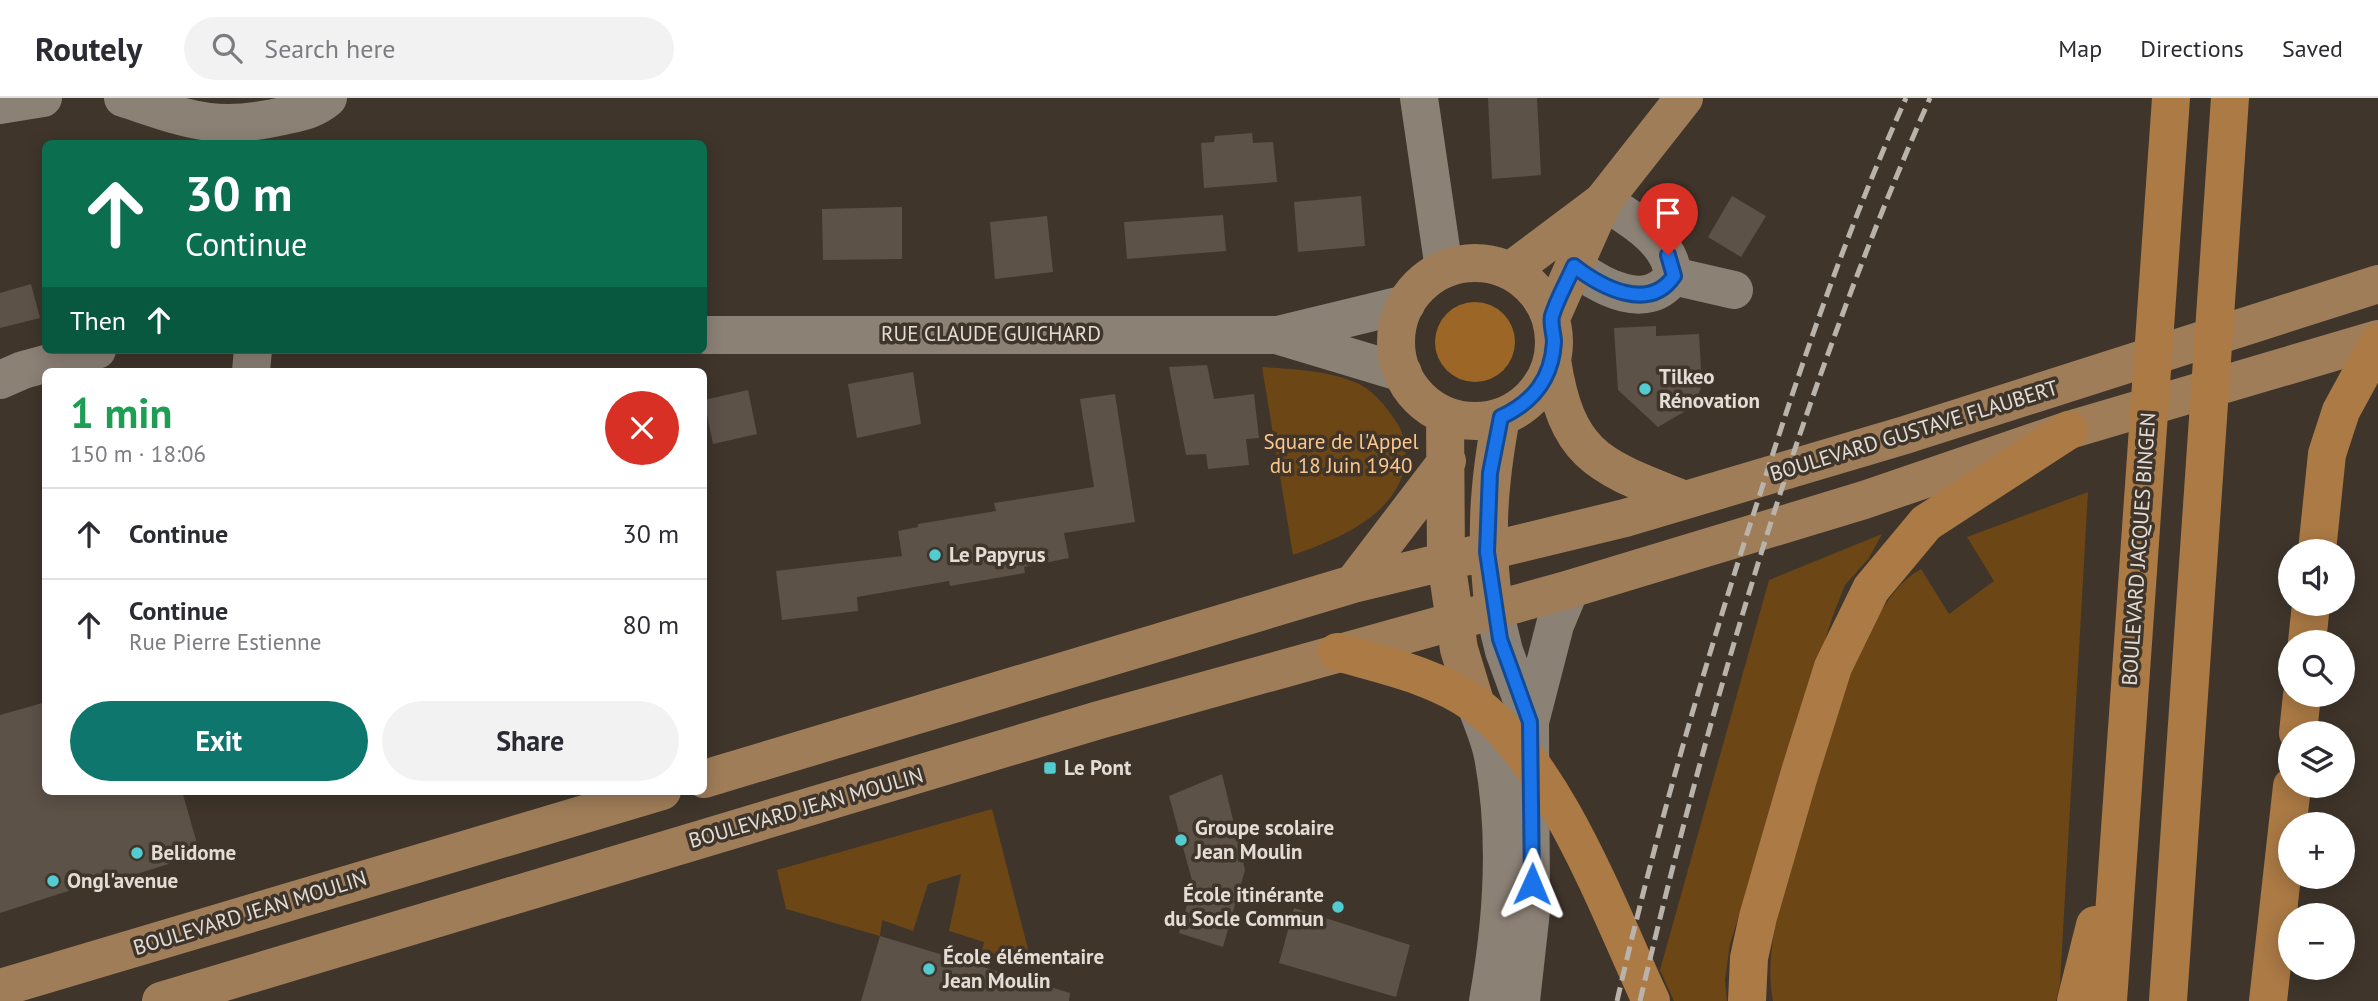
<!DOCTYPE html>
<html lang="en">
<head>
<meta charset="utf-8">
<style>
	body { margin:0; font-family:"PT Sans",sans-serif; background:#f2f2f3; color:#2b2b33; height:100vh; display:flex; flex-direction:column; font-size:26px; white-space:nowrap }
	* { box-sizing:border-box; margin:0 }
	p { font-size:23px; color:#7c7c81 }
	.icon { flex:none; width:38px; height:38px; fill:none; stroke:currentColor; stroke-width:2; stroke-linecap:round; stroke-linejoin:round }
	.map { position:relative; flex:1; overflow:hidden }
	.side { position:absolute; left:42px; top:270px; width:665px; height:427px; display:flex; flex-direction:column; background:#fff; border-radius:10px; box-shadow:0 4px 18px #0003 }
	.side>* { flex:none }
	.top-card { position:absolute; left:42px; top:42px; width:665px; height:214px; border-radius:10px; box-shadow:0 4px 18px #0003; background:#0b6e4f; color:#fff; overflow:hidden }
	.controls { position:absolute; left:2278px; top:441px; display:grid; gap:14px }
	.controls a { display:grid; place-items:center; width:77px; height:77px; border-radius:50%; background:#fff; box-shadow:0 4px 18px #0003; font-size:35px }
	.pin { position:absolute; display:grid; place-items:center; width:60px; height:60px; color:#fff; margin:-72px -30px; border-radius:50% 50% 50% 0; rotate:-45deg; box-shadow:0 0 7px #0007 }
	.pin .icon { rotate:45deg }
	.me { position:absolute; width:77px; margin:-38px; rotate:1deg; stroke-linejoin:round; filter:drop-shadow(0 0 5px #0008) }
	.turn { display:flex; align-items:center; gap:24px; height:147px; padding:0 28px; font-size:32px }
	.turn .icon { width:91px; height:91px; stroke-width:2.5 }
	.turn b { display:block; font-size:49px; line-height:60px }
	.then { display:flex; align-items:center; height:66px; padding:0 28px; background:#0003; gap:14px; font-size:26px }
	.round { display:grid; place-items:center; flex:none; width:74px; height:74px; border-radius:37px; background:#f2f2f3 }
	.head { display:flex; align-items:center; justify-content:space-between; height:119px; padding:0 28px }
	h1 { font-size:42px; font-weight:700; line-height:52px; color:#1e9e55 }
	.primary-button { display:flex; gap:14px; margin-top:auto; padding:14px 28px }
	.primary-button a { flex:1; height:80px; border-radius:42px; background:#0f766e; color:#fff; font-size:28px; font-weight:700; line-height:80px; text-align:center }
	.primary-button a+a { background:#f2f2f3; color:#2b2b33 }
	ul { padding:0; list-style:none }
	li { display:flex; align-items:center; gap:21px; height:91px; padding:0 28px; border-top:2px solid #e1e1e2 }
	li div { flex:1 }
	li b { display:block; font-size:26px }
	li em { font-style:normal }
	header { display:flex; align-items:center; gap:42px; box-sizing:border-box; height:98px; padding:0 35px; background:#fff; border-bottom:2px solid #e1e1e2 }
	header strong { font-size:33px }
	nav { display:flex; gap:38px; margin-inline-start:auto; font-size:24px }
	.search { width:490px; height:63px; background:#f2f2f3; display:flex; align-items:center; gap:18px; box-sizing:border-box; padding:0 24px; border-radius:38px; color:#7c7c81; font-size:26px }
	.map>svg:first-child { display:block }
	.green { fill:#6d4616 }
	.forest { fill:#9b6626 }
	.building { fill:#5d5248 }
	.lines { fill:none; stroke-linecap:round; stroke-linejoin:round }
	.minor { stroke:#8c8175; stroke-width:38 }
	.major { stroke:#9f7d58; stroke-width:38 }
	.highway { stroke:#ab7a45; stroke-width:38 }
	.rail { stroke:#bab3ab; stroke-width:5; stroke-dasharray:14 7; stroke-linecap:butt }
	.route-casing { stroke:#114b97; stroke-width:18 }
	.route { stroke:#1a73e8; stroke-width:12 }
	.poi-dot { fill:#52ccd1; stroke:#3f352b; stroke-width:2.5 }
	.labels { text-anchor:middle; stroke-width:7; stroke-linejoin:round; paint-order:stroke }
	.street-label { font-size:21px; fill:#e3ddd6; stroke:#3f352b }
	.poi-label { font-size:21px; font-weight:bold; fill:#e3ddd6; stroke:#3f352b; text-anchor:start }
	.park-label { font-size:21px; fill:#fdc78e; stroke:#3f352b }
</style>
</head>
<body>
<header>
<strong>Routely</strong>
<div class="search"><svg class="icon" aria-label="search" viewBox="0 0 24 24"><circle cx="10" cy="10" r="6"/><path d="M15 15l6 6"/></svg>Search here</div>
<nav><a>Map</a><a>Directions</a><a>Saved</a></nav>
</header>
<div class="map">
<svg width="2378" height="903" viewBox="0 0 2378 903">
	<rect width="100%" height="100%" fill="#3f352b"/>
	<path class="green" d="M 1262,269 C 1293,271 1323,272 1352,283 C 1372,290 1384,306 1395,322 C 1405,335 1407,352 1405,367 C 1396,418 1336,442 1293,457 Z
		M 2088,394 L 2060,886 L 2056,903 L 1773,903 C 1761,842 1793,765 1810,706 C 1828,644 1843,579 1876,522 C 1887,502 1901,482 1921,471 L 1949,516 L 1994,483 L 1967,439 Z
		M 1882,436 L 1869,460 L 1845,487 L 1832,520 L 1730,846 L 1725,882 L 1727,903 L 1674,903 L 1660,872 L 1769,482 Z
		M 992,711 L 1031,863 L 982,853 L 984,844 L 949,833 L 961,776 L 928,786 L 913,833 L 882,822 L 880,838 L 786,811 L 777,772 Z"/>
	<path class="forest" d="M1435 244a40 40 0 1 1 80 0a40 40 0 1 1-80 0Z"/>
	<path class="building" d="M 1488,0 L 1537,0 L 1541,77 L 1492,81 Z
		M 1252,35 L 1253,45 L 1273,44 L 1277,84 L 1204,90 L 1201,45 L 1214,44 L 1215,38 Z
		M 1361,98 L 1365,148 L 1298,154 L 1294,104 Z
		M 1732,98 L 1766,118 L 1741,159 L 1708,139 Z
		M 902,109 L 902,161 L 823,162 L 822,111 Z
		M 1223,117 L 1226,153 L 1127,161 L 1124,124 Z
		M 1047,118 L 1053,174 L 995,181 L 990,124 Z
		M 31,186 L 40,220 L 0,230 L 0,195 Z
		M 1656,228 L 1656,238 L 1699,236 L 1702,287 L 1694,308 L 1658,329 L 1618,292 L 1614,230 Z
		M 1207,267 L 1214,301 L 1254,296 L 1259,340 L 1246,341 L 1249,367 L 1208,371 L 1206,356 L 1186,357 L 1169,269 Z
		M 913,274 L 921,326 L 857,340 L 848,286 Z
		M 748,292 L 757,336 L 713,346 L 704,302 Z
		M 1115,296 L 1135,424 L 1064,435 L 1069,460 L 1024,469 L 1025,475 L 950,488 L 949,483 L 857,499 L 858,513 L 782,522 L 776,473 L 902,458 L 898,433 L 918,429 L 918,426 L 996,413 L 994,405 L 1094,389 L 1080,301 Z
		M 46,604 L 46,693 L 182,693 L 200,756 L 102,787 L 102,782 L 0,815 L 0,617 Z
		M 1222,676 L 1245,772 L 1223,849 L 1179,835 L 1193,786 L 1169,698 Z
		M 1294,810 L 1410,847 L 1396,899 L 1279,865 Z
		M 880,838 L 1070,895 L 1069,903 L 861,903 Z"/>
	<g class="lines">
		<path class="minor" d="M 123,0 C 188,21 214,34 283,18 C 301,14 314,12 328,0
			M 1419,0 L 1444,171
			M 0,7 L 43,0
			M 1574,168 C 1601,189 1648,215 1673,178 C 1671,143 1630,120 1603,103
			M 1673,178 L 1734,192
			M 704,237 L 1278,237 L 1406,206
			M 1280,238 L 1403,275
			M 251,273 L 253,252
			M 0,282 L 23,272 L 97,252
			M 1494,512 L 1504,553 L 1530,624
			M 1476,607 C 1482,624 1490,641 1493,658 C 1508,737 1502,825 1488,903
			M 1521,903 L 1531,813 L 1530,624 L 1555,527 L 1570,491"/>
		<path class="major" d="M1396 244a79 79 0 1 1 158 0a79 79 0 1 1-158 0Z
			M 1510,173 L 1602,104
			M 1551,220 L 1603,103 L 1684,0
			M 1552,262 C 1567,360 1600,368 1685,402
			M 1445,318 L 1446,463 L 1459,551 L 1476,607
			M 1353,486 L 1447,363
			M 1494,512 C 1485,440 1488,390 1501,319
			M 704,681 L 1353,486 L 1625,420 L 1905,337 L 2378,186
			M 0,890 L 662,693
			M 161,903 L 1099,622 L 1570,491 L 1864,402 L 2069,332 L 2378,241"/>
		<path class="highway" d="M 2317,453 L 2327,356 L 2341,313 L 2378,245
			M 2307,544 L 2311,506
			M 1337,554 C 1383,567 1436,578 1476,607 C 1557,669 1608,811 1651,903
			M 2298,635 L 2302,597
			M 1747,903 L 1749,860 L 1758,819 L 1800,674 L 1833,569 L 1871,491 L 1926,425 L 2069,332
			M 2076,903 L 2095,827
			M 2108,903 L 2171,0
			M 2168,903 L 2230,0
			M 2268,903 L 2292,688"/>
		<path class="rail" d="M 1617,903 C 1657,730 1706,561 1761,393 C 1803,260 1849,127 1906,0
			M 1640,903 C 1712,598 1803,288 1930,0"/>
	</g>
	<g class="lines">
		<defs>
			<path id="route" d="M 1532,786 L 1530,624 L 1500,541 L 1487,454 L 1490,375 L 1501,319 C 1533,304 1552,281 1554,244 C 1554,236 1550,226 1552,218 C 1557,201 1567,184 1574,168 C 1601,189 1649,215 1674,178 L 1668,157"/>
		</defs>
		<use href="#route" class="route-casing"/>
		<use href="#route" class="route"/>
	</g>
	<g class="poi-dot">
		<circle cx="1645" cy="291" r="7"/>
		<circle cx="935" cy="457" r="7"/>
		<rect x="1043" y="663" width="14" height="14" rx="3.5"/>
		<circle cx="1181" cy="742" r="7"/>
		<circle cx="137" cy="755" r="7"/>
		<circle cx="53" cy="783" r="7"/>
		<circle cx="1338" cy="809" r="7"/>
		<circle cx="929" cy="871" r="7"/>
	</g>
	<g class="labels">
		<g class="street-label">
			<text x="991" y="243">RUE CLAUDE GUICHARD</text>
			<text transform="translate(1914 333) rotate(-17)" y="7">BOULEVARD GUSTAVE FLAUBERT</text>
			<text transform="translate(2139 451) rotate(-86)" y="7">BOULEVARD JACQUES BINGEN</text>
			<text transform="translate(806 710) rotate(-16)" y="7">BOULEVARD JEAN MOULIN</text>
			<text transform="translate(250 815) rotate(-17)" y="7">BOULEVARD JEAN MOULIN</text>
		</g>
		<g class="poi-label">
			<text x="1659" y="286">Tilkeo<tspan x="1659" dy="24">Rénovation</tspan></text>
			<text x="949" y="464">Le Papyrus</text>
			<text x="1064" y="677">Le Pont</text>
			<text x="1195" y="737">Groupe scolaire<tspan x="1195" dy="24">Jean Moulin</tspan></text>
			<text x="151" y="762">Belidome</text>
			<text x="67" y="790">Ongl'avenue</text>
			<text x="1324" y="804" text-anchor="end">École itinérante<tspan x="1324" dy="24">du Socle Commun</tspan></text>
			<text x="943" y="866">École élémentaire<tspan x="943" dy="24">Jean Moulin</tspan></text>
		</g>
		<g class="park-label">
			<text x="1341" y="351">Square de l'Appel<tspan x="1341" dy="24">du 18 Juin 1940</tspan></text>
		</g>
	</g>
</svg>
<div class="controls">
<a><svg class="icon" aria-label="sound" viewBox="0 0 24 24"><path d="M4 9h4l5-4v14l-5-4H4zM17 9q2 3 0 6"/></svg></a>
<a><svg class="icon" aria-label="search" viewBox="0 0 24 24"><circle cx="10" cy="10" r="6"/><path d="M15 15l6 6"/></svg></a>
<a><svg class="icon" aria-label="layers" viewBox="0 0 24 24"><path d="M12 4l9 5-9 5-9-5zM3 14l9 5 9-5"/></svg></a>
<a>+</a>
<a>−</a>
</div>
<div class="pin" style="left:1668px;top:157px;background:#d93025"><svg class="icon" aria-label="arrive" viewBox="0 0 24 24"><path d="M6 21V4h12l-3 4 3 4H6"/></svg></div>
<svg class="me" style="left:1532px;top:786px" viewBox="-20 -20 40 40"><path d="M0-17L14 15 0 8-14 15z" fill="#1a73e8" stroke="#fff" stroke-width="4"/></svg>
<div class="top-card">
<div class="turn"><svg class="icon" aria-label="ahead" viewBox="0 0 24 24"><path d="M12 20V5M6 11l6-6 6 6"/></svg><div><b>30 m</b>Continue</div></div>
<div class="then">Then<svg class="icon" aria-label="ahead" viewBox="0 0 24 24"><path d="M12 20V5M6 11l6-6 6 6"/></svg></div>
</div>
<section class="side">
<div class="head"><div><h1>1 min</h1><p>150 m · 18:06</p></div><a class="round" style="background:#d93025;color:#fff"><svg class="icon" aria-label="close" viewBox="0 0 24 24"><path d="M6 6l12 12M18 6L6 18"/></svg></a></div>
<ul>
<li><svg class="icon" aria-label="ahead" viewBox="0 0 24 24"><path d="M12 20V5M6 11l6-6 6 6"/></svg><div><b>Continue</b></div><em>30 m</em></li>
<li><svg class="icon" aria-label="ahead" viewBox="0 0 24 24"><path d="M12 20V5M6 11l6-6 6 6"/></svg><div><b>Continue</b><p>Rue Pierre Estienne</p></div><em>80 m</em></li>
</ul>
<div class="primary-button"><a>Exit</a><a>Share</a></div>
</section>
</div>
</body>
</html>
